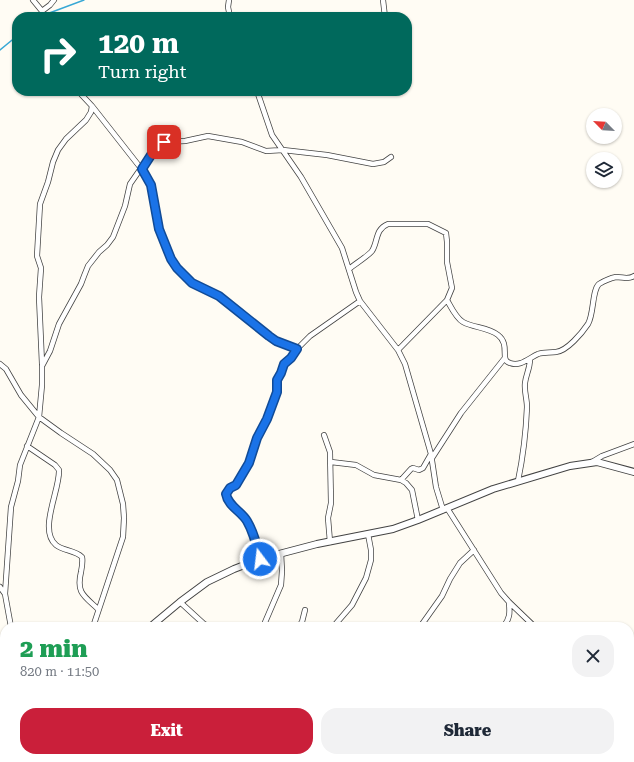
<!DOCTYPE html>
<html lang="en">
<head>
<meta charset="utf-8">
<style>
	body { margin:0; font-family:"Roboto Serif",serif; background:#f2f2f3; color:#1f2937; height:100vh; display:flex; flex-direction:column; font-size:15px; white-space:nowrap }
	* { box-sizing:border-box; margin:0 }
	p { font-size:13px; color:#747a83 }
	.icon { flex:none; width:22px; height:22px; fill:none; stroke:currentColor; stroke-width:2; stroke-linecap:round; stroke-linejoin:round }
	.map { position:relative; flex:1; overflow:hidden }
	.panel { position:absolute; left:0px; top:622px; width:634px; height:140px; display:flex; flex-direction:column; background:#fff; border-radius:16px 16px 0 0; box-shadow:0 1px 3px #0004 }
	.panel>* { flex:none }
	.guide { position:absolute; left:12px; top:12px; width:400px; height:84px; border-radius:16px; box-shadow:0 1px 3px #0004; background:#00695c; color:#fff; overflow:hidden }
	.needle { width:26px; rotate:294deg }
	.buttons { position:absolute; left:586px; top:108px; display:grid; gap:8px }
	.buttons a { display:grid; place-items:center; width:36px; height:36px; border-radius:50%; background:#fff; box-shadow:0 1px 3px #0004; font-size:20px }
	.pin { position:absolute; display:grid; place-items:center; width:34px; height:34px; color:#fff; margin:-17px; border-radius:8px; box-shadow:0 2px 6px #0006 }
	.me { position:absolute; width:44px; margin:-22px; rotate:345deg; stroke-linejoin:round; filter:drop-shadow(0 0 3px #0008) }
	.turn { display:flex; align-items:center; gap:14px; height:84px; padding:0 20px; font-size:18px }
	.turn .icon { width:52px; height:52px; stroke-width:2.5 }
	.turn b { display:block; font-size:28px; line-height:34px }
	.round { display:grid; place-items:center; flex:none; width:42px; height:42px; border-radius:16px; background:#f2f2f3 }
	.overview { display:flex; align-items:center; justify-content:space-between; height:68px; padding:0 20px }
	h1 { font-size:24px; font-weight:800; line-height:30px; color:#1e9e55 }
	.primary-button { display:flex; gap:8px; margin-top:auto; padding:8px 20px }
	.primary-button a { flex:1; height:46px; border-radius:16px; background:#ca1f3a; color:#fff; font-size:16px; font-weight:800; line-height:46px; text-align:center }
	.primary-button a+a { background:#f2f2f3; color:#1f2937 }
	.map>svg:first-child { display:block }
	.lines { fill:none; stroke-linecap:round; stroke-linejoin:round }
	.stream { stroke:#38a8d5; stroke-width:1.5 }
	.minor-casing { stroke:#434343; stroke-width:6 }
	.tertiary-casing { stroke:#434343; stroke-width:8 }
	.minor { stroke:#fff; stroke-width:4.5 }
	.tertiary { stroke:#fff; stroke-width:6 }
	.route-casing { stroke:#114b97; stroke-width:10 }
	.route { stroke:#1a73e8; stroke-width:7 }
</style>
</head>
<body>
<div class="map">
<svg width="634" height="762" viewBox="0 0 634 762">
	<rect width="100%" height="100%" fill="#fffcf4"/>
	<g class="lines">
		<path class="stream" d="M 44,15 L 84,0
			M 0,50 L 17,36"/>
		<defs>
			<path id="minor" d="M 33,0 L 42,11 L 43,17
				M 229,0 L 228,7 L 230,17
				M 383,0 L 385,17
				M 42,11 L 50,5 L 54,0
				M 257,91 L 272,135 L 301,177 L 342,248 L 356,292 L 360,301 L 398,350 L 405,364 L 431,454 L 436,487 L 443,510
				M 92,106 L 147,176 L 151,185 L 154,196 L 155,214 L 159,229 L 171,259 L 177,268 L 192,283 L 219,296 L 269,336 L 276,341 L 297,349
				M 349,269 C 355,264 368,256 372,251 C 378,242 375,229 388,224 L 428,224 L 446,233 L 447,242 L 447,262 L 452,288 L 447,300 L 398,350
				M 447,300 C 451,307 456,318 463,322 C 474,328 488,327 498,335 C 511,345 499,360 510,363 C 520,367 529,358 538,354 C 544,352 550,353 556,352 C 567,351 582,333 588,324 C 594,314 592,290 599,284 C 604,281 611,278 616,277 C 623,277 628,280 634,276
				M 0,364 L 6,369 L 21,395 L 39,417 L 61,433 L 93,454 L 110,470 L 117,480 L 123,504 L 124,518 L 123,537 L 93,627
				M 42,364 L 39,297 L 41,268 L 37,256 L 40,204 L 48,182 L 53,162 L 58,150 L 66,139 L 86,120 L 91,112 L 92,106 L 78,91
				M 324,435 L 330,452 L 331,503 L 328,518 L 330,542
				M 27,446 L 55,465 L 59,470 C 60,490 38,530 56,545 C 63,551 75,550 82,557 C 83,562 82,567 81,572 C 76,593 84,596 98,609
				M 432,458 L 461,413 L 504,359
				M 331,462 L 356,465 L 374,475 L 401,480 L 406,483 L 412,490 L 418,520
				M 592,462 L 602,456 L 634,444
				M 401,480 L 411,469 L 413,468 L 419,470 L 423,468 L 431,454
				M 518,481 C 523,457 526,432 527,407 C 527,399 524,391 525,383 C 526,374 530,369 530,359
				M 447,508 L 501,593 L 509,602 L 535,627
				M 260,559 C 257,546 254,533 247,521 C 241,511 228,506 226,494 L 229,488 L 235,485 L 250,460 L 257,438 L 267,419 L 277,392 L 277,380 L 281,373 L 284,364 L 289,360 L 297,349 L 310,336 L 360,301
				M 0,587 L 5,594
				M 180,602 L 204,624 L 212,627
				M 11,627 L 5,594 L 11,507 L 18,481 L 20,465 L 39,417 L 42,385 L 42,366 L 50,351 L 59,324 L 81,284 L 84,276 L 88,266 L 99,252 L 107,245 L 113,237 L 125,206 L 130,184 L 153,151 L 165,142 L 185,141 L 208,136 L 242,142 L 266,151 L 283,150 L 327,155 L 373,164 L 384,162 L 391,157
				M 263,627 L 281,585 L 282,571 L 281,553
				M 298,627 L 302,622 L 305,610
				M 333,627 L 352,605 L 366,578 L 371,560 L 371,550 L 368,534
				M 420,627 L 442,596 L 450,579 L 460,563 L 474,550
				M 503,627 C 510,619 510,613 509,603
				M 0,641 L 5,641
				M 629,730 L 634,735
				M 37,757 L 38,762
				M 96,757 L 99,762
				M 239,757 L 245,761 L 255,762
				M 406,757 L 407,762
				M 194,762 L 197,757
				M 282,762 L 293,761
				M 463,762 L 470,757"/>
			<path id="tertiary" d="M 150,627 L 180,602 L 207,582 L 234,569 L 260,559 L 317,544 L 393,529 L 418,520 L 493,489 L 570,466 L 597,462 L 634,472
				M 0,702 L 5,699"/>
		</defs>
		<use href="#minor" class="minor-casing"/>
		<use href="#tertiary" class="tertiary-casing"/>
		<use href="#minor" class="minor"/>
		<use href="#tertiary" class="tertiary"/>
	</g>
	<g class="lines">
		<defs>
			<path id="route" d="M 164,142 L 153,152 L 142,169 L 151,185 L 159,229 L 171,259 L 177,268 L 192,283 L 219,296 L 269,336 L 276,341 L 297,349 L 291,358 L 284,364 L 281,373 L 277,380 L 277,392 L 267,419 L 257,438 L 249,463 L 236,485 L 230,488 L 226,494 C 228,506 241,511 247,521 C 254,533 257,546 260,559"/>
		</defs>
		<use href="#route" class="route-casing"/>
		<use href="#route" class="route"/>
	</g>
</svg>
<div class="buttons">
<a><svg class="needle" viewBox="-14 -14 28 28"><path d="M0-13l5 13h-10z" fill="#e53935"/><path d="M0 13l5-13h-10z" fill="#747a83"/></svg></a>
<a><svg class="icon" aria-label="layers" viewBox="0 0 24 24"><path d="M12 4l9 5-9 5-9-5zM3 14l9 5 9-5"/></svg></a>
</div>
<div class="pin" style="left:164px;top:142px;background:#d93025"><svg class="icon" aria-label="arrive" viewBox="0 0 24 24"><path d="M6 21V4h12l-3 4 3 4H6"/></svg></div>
<svg class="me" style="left:260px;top:559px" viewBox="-20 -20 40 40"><circle r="17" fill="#1a73e8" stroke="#fff" stroke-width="3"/><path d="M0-11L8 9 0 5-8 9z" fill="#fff"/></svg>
<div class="guide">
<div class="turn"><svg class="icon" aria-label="right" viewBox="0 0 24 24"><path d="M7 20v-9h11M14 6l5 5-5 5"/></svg><div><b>120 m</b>Turn right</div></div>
</div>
<section class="panel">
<div class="overview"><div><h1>2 min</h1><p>820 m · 11:50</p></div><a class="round"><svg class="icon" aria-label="close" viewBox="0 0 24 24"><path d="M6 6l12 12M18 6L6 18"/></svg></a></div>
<div class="primary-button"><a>Exit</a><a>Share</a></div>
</section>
</div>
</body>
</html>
